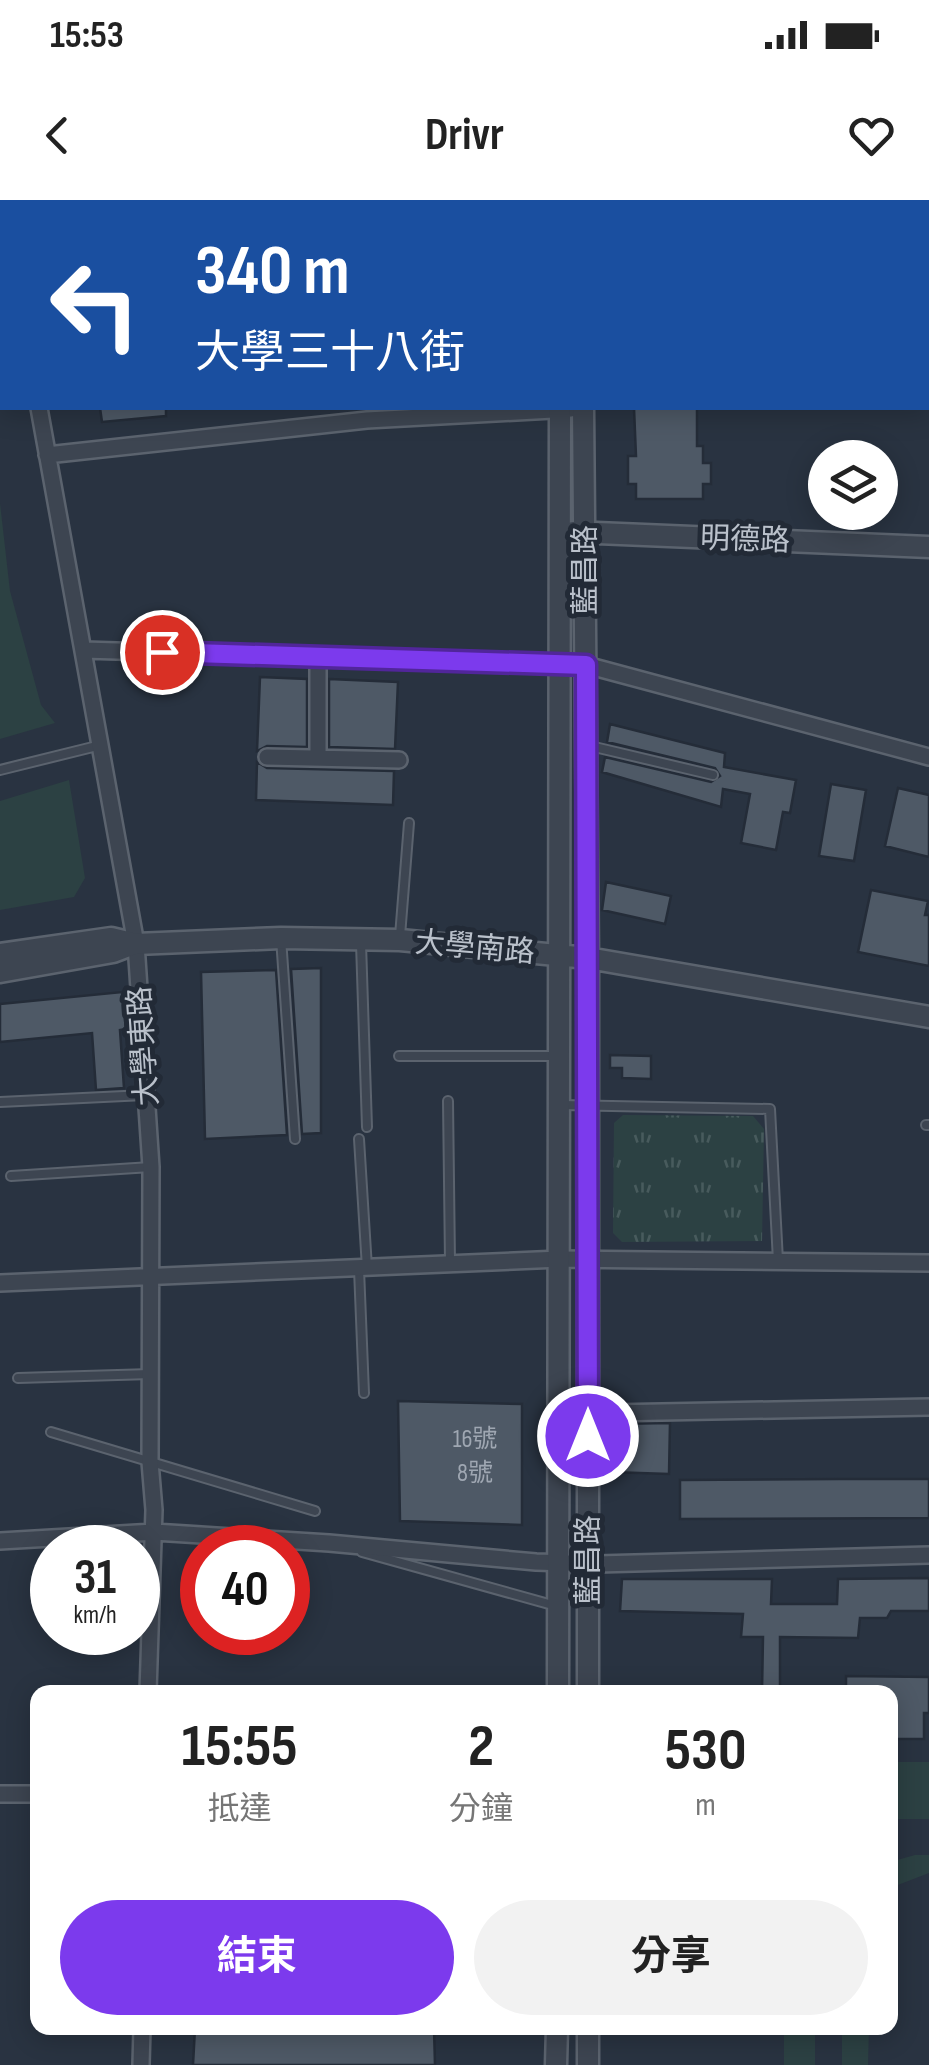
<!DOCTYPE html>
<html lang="zh-TW">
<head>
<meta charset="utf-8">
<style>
	body { margin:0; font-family:"Sofia Sans Condensed","Noto Sans TC",sans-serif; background:#f2f2f2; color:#222; height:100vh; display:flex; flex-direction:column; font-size:38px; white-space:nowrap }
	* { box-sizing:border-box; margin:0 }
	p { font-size:32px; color:#767676 }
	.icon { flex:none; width:55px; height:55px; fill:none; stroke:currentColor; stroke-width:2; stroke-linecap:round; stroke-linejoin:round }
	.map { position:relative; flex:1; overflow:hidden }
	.sheet { position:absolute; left:30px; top:1485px; width:868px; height:350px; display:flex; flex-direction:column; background:#fff; border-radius:20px; box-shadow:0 5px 25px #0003 }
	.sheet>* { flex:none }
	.banner { position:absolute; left:0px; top:0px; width:930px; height:210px; box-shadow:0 5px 25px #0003; background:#1a4fa0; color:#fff; overflow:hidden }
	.buttons { position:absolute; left:808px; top:240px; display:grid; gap:20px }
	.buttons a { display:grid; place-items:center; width:90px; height:90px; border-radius:50%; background:#fff; box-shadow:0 5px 25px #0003; font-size:50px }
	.speed { position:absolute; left:30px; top:1325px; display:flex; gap:20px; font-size:50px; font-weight:700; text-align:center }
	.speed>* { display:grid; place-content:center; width:130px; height:130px; border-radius:50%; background:#fff; box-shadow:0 5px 25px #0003; line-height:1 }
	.speed small { font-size:25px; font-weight:400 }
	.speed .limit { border:15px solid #d22; background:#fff; color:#111 }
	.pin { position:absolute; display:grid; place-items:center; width:85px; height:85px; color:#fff; margin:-42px; border:5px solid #fff; border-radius:50%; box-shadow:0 2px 10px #0007 }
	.me { position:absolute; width:110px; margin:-55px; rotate:0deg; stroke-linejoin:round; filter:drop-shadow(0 0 8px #0008) }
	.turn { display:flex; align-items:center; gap:35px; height:210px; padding:0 30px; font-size:45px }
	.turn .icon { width:130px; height:130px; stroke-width:2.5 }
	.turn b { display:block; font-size:70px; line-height:85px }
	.eta { display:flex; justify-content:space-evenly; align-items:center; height:170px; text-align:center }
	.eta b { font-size:60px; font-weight:700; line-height:70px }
	.primary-button { display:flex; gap:20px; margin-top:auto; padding:20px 30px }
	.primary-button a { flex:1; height:115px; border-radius:60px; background:#7c3aed; color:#fff; font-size:40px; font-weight:700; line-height:115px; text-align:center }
	.primary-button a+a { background:#f2f2f2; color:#222 }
	.status { display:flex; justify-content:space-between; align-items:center; height:70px; padding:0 50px; background:#fff; direction:ltr }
	.status svg { height:28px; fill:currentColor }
	header { display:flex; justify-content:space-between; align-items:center; height:130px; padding:0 30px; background:#fff; font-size:45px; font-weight:700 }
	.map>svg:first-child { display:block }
	.green { fill:#2c4143 }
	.park { fill:url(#park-tufts) }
	.building { fill:#4e5966; stroke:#242c38; stroke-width:2.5 }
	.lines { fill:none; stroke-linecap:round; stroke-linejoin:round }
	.service-casing { stroke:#5b636e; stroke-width:12 }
	.minor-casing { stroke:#5b636e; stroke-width:20 }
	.tertiary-casing { stroke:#5b636e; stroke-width:25 }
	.path { stroke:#4b5e61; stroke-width:2.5; stroke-dasharray:8 8; stroke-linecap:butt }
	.service { stroke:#3d4551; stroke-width:8 }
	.minor { stroke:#3d4551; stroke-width:15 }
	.tertiary { stroke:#3d4551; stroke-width:20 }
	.route-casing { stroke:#51269a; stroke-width:25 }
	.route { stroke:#7c3aed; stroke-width:18 }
	.labels { text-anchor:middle; stroke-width:10; stroke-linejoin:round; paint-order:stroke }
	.number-label { font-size:25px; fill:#9fa7b2 }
	.street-label { font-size:30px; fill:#bac1cb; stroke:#222a36 }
</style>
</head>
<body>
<div class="status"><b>15:53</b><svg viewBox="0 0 49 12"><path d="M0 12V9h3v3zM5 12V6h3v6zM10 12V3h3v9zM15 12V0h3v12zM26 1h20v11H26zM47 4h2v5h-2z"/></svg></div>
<header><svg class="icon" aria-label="back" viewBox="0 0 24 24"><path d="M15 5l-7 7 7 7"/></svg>Drivr<svg class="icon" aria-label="heart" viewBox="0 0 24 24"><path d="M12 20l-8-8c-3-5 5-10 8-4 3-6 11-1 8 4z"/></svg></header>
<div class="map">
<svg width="929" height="1865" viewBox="0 0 929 1865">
	<defs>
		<pattern id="park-tufts" width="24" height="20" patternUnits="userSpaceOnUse" patternTransform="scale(2.5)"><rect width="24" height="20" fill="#2c4143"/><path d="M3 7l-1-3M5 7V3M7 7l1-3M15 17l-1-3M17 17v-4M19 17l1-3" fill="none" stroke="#485b5d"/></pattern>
	</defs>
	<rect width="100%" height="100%" fill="#293341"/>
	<path class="green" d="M 0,303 L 10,391 L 41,505 L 55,523 L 0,539 Z
		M 69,580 L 85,678 L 74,697 L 0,710 L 0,601 Z
		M 897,1562 L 929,1562 L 929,1619 L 898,1619 Z
		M 915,1655 L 929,1655 L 929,1673 L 890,1688 L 890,1662 Z
		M 784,1828 L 815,1828 L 815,1865 L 784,1865 Z
		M 842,1828 L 869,1828 L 868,1865 L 842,1865 Z"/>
	<path class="park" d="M 623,915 L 753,916 L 764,929 L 762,1041 L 622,1042 L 613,1033 L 614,923 Z"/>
	<path class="building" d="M 100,208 L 166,208 L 166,216 L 102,222 Z
		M 634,208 L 697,208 L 697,246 L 703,246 L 703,263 L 711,263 L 711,284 L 703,284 L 703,299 L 636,299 L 636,284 L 628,284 L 628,256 L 636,256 Z
		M 260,477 L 307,479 L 307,547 L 267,546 L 257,551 Z
		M 329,479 L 398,482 L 395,549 L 329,547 Z
		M 610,524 L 725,553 L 724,567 L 796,580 L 790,613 L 783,612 L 776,650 L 741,643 L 750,594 L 723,589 L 721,607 L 602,572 L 605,557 L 711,582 L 720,576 L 715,568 L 607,542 Z
		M 257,562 L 267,568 L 394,571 L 393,605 L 256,600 Z
		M 831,584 L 866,590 L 854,661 L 819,656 Z
		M 898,588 L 929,595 L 929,657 L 885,646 Z
		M 606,682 L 671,696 L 665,724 L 602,710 Z
		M 871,690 L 928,701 L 925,715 L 929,715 L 929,766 L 858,752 Z
		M 321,768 L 321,933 L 302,934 L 291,769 Z
		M 276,770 L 287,935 L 205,939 L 201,772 Z
		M 122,792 L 126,829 L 120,830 L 124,888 L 96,890 L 92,833 L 0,842 L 0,804 Z
		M 610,855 L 651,856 L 651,879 L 622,878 L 622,868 L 610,868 Z
		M 398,1201 L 522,1204 L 522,1325 L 400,1321 Z
		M 670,1223 L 669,1274 L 610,1272 L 610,1224 Z
		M 839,1279 L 929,1279 L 929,1318 L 680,1319 L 680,1280 Z
		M 929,1378 L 929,1411 L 891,1411 L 887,1418 L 860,1418 L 858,1438 L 780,1437 L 780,1492 L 762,1492 L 763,1437 L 741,1437 L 743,1414 L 620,1411 L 622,1379 L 772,1379 L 771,1404 L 837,1404 L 838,1379 Z
		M 846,1476 L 929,1477 L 929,1513 L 924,1513 L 924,1539 L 890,1539 L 890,1492 L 846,1492 Z
		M 195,1828 L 434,1828 L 435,1865 L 193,1865 Z"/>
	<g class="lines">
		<defs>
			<path id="service" d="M 586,545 L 713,575
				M 0,570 L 101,545
				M 400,736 L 409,623
				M 281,738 L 295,939
				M 361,743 L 367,927
				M 399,856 L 554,856
				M 448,901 L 450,1062
				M 0,902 L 145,895
				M 561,905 L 770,909 L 778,1061
				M 926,925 L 929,925
				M 359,939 L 367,1068
				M 11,976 L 151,967
				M 359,1069 L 364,1193
				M 18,1178 L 151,1174
				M 51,1232 L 315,1311
				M 362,1352 L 556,1406"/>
			<path id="minor" d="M 3,0 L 4,2
				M 332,0 L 332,2
				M 478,2 L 479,0
				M 39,208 L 136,744 L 151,967 L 150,1262 L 154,1310 L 148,1492
				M 47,255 L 367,220 L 571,209
				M 84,450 L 586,465 L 929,557
				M 267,557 L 399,560
				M 318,558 L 318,457
				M 0,1083 L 560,1059 L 929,1063
				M 559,1214 L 929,1207
				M 0,1341 L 154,1332 L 329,1343 L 536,1362 L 598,1364 L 929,1355
				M 0,1594 L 38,1594
				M 141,1865 L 142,1828"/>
			<path id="tertiary" d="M 581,2 L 582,0
				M 607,2 L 607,0
				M 583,208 L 588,758 L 588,1492
				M 573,332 L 929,347
				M 0,754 L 111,738 L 136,744 L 281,738 L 400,740 L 588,758 L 929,817
				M 0,772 L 113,752 L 134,744
				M 558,1492 L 560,208
				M 556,1865 L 557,1828
				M 588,1865 L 588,1828"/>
		</defs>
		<use href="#service" class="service-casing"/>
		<use href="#minor" class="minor-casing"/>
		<use href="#tertiary" class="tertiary-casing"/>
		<path class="path" d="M 0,189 L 2,188"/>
		<use href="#service" class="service"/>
		<use href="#minor" class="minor"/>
		<use href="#tertiary" class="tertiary"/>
	</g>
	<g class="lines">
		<defs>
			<path id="route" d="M 162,452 L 586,465 L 588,1236"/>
		</defs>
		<use href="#route" class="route-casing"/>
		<use href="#route" class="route"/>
	</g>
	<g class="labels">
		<g class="number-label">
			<text x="475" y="1247">16號</text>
			<text x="475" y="1281">8號</text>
		</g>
		<g class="street-label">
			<text transform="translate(745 339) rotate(2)" y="10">明德路</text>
			<text transform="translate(585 370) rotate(-90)" y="10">藍昌路</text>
			<text transform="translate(475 747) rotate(5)" y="10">大學南路</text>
			<text transform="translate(143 846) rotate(-94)" y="10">大學東路</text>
			<text transform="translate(588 1360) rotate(-90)" y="10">藍昌路</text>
		</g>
	</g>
</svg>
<div class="buttons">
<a><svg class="icon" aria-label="layers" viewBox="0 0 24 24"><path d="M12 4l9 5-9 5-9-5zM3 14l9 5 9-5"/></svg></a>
</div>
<div class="speed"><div>31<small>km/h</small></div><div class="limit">40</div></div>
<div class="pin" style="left:162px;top:452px;background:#d93025"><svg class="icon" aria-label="arrive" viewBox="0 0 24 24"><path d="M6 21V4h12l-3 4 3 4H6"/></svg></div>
<svg class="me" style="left:588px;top:1236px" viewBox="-20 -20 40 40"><circle r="17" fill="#7c3aed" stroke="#fff" stroke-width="3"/><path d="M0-11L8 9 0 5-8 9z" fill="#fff"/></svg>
<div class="banner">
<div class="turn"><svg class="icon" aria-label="left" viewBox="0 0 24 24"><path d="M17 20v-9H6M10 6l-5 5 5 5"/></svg><div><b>340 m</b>大學三十八街</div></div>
</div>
<section class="sheet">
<div class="eta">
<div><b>15:55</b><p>抵達</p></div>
<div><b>2</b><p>分鐘</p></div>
<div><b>530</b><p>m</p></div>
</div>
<div class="primary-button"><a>結束</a><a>分享</a></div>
</section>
</div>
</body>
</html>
